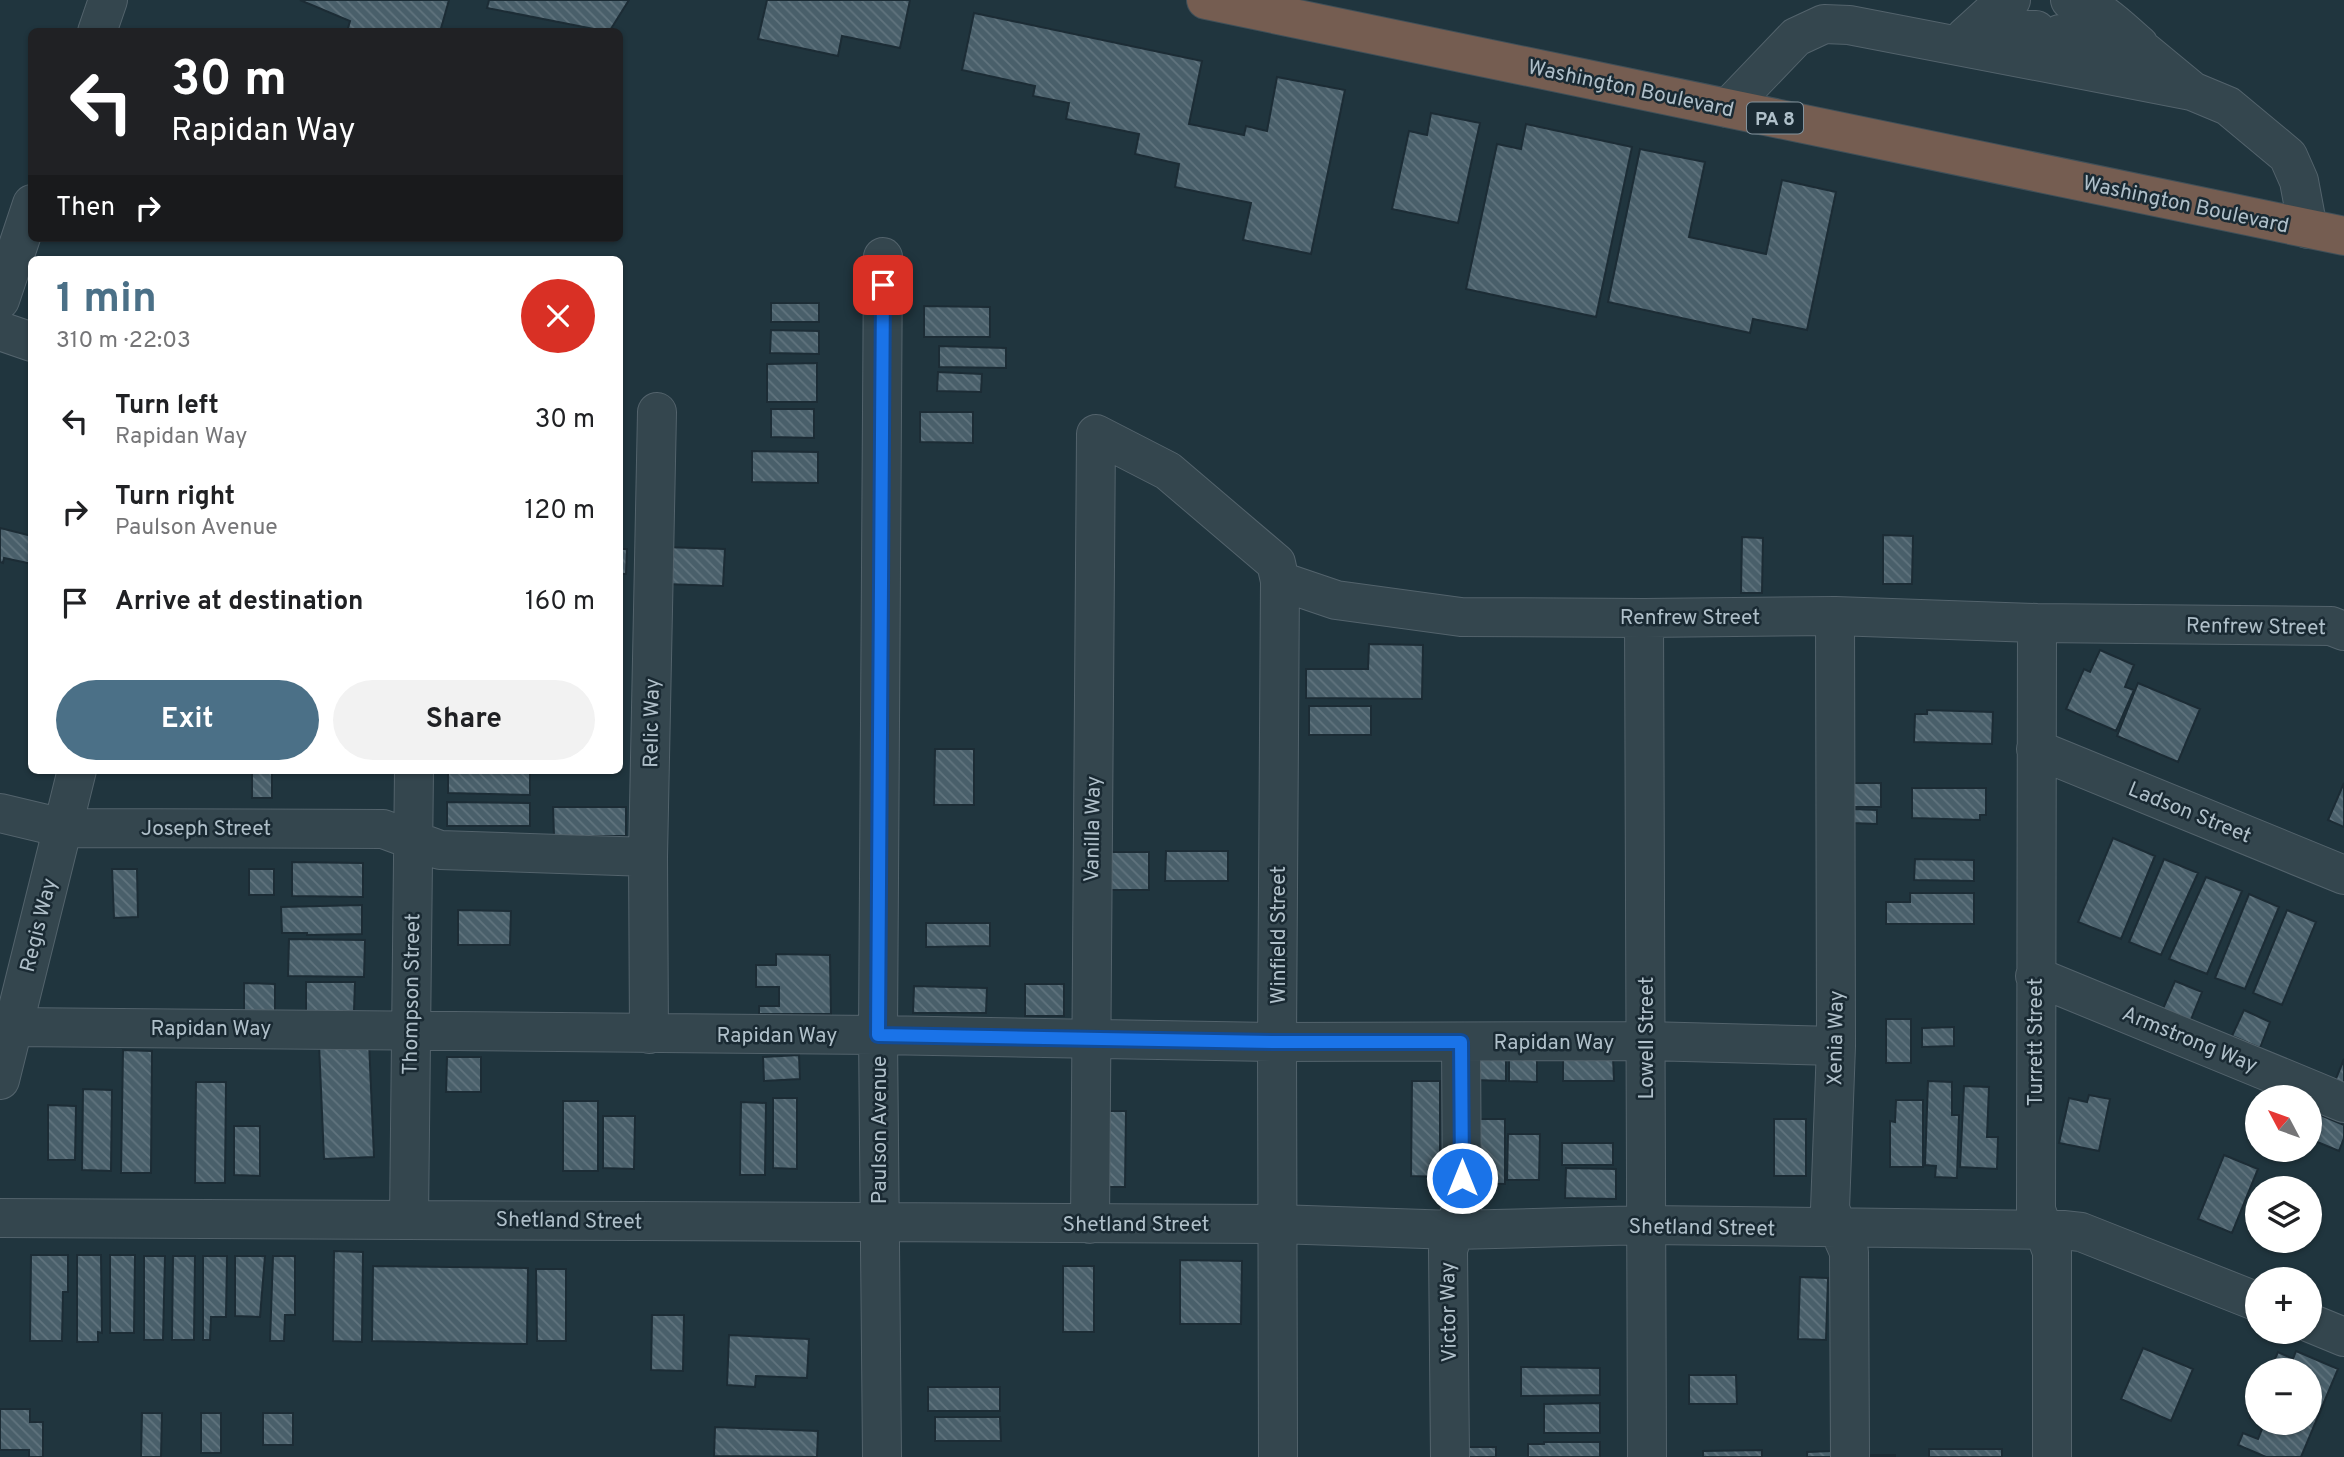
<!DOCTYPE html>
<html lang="en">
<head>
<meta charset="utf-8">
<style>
	body { margin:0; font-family:Overpass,sans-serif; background:#f2f2f2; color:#202124; height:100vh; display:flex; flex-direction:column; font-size:26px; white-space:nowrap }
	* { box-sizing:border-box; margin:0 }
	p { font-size:23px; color:#757577 }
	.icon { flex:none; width:38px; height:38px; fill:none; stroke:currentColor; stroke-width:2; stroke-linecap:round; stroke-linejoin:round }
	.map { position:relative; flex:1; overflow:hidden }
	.side { position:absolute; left:28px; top:256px; width:595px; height:518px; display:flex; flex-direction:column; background:#fff; border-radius:10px; box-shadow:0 2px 5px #0004 }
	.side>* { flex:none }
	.hud { position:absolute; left:28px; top:28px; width:595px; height:214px; border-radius:10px; box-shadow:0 2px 5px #0004; background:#202124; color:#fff; overflow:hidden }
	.needle { width:46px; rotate:311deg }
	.tools { position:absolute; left:2245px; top:1085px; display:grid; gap:14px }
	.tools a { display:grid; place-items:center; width:77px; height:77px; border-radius:50%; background:#fff; box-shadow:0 2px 5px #0004; font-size:35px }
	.pin { position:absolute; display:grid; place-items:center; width:60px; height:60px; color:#fff; margin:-30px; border-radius:14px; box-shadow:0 4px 10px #0006 }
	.me { position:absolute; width:77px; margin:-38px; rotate:0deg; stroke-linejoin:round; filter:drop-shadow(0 0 5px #0008) }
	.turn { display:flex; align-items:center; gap:24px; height:147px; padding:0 28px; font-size:32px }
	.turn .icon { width:91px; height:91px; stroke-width:2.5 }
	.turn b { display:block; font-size:49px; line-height:60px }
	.then { display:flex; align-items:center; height:66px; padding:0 28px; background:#0003; gap:14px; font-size:26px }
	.round { display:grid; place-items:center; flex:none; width:74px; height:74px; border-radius:37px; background:#f2f2f2 }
	.summary { display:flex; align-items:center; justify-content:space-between; height:119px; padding:0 28px }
	h1 { font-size:42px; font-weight:700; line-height:52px; color:#4b7087 }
	.cta { display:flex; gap:14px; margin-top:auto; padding:14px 28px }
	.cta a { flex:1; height:80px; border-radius:42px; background:#4b7087; color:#fff; font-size:28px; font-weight:700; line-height:80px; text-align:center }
	.cta a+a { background:#f2f2f2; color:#202124 }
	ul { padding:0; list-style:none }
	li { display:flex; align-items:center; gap:21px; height:91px; padding:0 28px }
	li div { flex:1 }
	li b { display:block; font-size:26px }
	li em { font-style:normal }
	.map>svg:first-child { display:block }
	.building { fill:url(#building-back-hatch); stroke:#1c2c35; stroke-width:2 }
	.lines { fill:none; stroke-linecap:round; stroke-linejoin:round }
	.minor-casing { stroke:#53636c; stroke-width:40 }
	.highway-casing { stroke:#405059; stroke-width:40 }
	.minor { stroke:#34464e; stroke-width:38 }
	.highway { stroke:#755d51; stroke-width:38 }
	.route-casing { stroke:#114b97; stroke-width:18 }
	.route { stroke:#1a73e8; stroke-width:12 }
	.labels { text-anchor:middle; stroke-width:5; stroke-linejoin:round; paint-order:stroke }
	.shield { fill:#1a2a33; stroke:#83939d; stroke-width:2 }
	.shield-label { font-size:19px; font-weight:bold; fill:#b0c0ca }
	.street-label { font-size:21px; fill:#b0c0ca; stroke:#1a2a33 }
</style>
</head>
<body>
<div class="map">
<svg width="2344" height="1457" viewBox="0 0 2344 1457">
	<defs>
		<pattern id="building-back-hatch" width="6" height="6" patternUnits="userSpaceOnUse" patternTransform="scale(1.75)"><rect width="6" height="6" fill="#495f6a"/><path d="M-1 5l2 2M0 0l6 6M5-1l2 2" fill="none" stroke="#61747e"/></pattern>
	</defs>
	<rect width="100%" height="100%" fill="#20353e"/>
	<path class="building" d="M 300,0 L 449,0 L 440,32 L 347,32 L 350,21 Z
		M 489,0 L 629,0 L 609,32 L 487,8 Z
		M 767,0 L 910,0 L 900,48 L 842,36 L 838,56 L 758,39 Z
		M 974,13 L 1202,61 L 1189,124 L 1244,135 L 1246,126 L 1267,131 L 1277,77 L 1345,90 L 1311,254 L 1243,240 L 1251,203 L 1175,187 L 1179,164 L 1135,154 L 1139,134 L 1066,119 L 1069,103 L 1033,96 L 1035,86 L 962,70 Z
		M 1431,113 L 1480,123 L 1458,223 L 1392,209 L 1409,131 L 1427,135 Z
		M 1526,124 L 1632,147 L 1596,317 L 1466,289 L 1497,144 L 1521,149 Z
		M 1640,149 L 1705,162 L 1689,237 L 1766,254 L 1782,180 L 1836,192 L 1807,330 L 1753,319 L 1750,333 L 1608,302 Z
		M 771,303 L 819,303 L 819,322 L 771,322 Z
		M 924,306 L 990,307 L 990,337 L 924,337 Z
		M 771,330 L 819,331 L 819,354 L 770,353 Z
		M 939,346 L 1006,348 L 1006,368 L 939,367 Z
		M 817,363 L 817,402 L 767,402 L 767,364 Z
		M 938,372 L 982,374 L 981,392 L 937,391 Z
		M 771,409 L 814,409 L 814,438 L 771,437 Z
		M 920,412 L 973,412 L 973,443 L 920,442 Z
		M 752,451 L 818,452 L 818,483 L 752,482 Z
		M 0,528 L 32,536 L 32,564 L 4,558 L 3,563 L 0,562 Z
		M 1883,535 L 1913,536 L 1912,584 L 1883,584 Z
		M 1742,537 L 1763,538 L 1762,593 L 1741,593 Z
		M 665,547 L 725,549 L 723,586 L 664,584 Z
		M 620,549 L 627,549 L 626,574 L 620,574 Z
		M 1369,644 L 1423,645 L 1422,699 L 1306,698 L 1306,669 L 1368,669 Z
		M 2100,650 L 2134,665 L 2125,687 L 2134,690 L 2116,731 L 2066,709 L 2084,669 L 2090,672 Z
		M 2138,683 L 2200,709 L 2178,762 L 2117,736 Z
		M 1309,706 L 1371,706 L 1371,735 L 1309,735 Z
		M 1927,710 L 1993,712 L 1992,744 L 1914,742 L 1915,714 L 1927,714 Z
		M 935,749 L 974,749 L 974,805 L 934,805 Z
		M 252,770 L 272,770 L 272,798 L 252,798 Z
		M 448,770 L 530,770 L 530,795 L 448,793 Z
		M 1852,783 L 1881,783 L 1881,807 L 1852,807 Z
		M 2344,783 L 2344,827 L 2328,820 Z
		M 1912,788 L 1986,788 L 1986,815 L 1980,815 L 1980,820 L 1912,818 Z
		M 447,802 L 530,803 L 530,826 L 447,826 Z
		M 553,807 L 626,807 L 626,836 L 554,836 Z
		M 1853,809 L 1877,810 L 1877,824 L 1852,823 Z
		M 2113,838 L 2155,856 L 2121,939 L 2078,922 Z
		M 1166,851 L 1228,851 L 1228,881 L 1165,881 Z
		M 1098,852 L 1149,852 L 1149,890 L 1098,890 Z
		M 1915,859 L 1974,860 L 1974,881 L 1914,880 Z
		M 2164,859 L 2198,873 L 2161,955 L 2129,942 Z
		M 292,862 L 363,863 L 363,897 L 292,896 Z
		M 112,869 L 137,869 L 138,917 L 114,918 Z
		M 249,869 L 274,869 L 274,895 L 249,895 Z
		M 2206,877 L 2242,891 L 2207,974 L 2169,959 Z
		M 1910,893 L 1974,893 L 1974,924 L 1886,924 L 1886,902 L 1910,902 Z
		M 2249,894 L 2279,907 L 2245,989 L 2215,978 Z
		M 362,905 L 362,934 L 307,935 L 307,933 L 282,933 L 281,907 Z
		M 458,910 L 511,911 L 510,945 L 458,945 Z
		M 2287,910 L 2316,922 L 2282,1005 L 2253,993 Z
		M 926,923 L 990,923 L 990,946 L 926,947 Z
		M 289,939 L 365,940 L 364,977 L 288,976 Z
		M 776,954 L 830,955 L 831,1014 L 759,1014 L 759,1006 L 779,1006 L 779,987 L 756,987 L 756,965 L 776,965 Z
		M 2175,981 L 2202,992 L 2190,1022 L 2162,1011 Z
		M 306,982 L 355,982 L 354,1011 L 306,1011 Z
		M 244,983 L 275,984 L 275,1012 L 244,1012 Z
		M 1025,984 L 1064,984 L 1064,1016 L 1025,1016 Z
		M 914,986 L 987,988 L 986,1013 L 913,1013 Z
		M 2244,1010 L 2270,1022 L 2260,1048 L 2232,1036 Z
		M 1886,1019 L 1911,1019 L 1911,1063 L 1886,1063 Z
		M 1954,1027 L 1954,1046 L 1922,1047 L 1922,1028 Z
		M 369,1042 L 374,1157 L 324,1159 L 319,1044 Z
		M 123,1050 L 152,1051 L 151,1173 L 121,1173 Z
		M 799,1055 L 800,1079 L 764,1081 L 763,1057 Z
		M 1563,1056 L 1613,1056 L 1614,1081 L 1563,1081 Z
		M 447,1057 L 481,1057 L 481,1092 L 446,1092 Z
		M 1472,1058 L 1506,1058 L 1506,1081 L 1472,1080 Z
		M 1509,1059 L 1537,1059 L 1537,1082 L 1509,1081 Z
		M 2344,1059 L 2344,1085 L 2335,1081 Z
		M 1412,1081 L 1440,1081 L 1440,1177 L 1411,1176 Z
		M 1928,1081 L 1952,1082 L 1952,1115 L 1959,1115 L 1957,1178 L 1935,1177 L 1936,1166 L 1925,1165 Z
		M 196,1082 L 226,1082 L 225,1183 L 195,1183 Z
		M 1964,1086 L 1989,1087 L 1987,1137 L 1998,1137 L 1997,1169 L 1960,1167 Z
		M 83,1089 L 112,1090 L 111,1171 L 82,1170 Z
		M 2089,1095 L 2110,1099 L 2099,1151 L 2059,1143 L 2069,1098 L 2087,1102 Z
		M 773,1098 L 797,1098 L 797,1169 L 773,1168 Z
		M 1896,1100 L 1923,1100 L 1923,1167 L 1890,1167 L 1890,1121 L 1895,1122 Z
		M 563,1101 L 598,1101 L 598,1171 L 563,1171 Z
		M 741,1102 L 766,1103 L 765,1175 L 740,1175 Z
		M 48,1105 L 76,1106 L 75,1160 L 48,1160 Z
		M 1096,1111 L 1126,1111 L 1125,1187 L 1095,1187 Z
		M 2311,1111 L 2344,1125 L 2344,1138 L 2339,1151 L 2310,1139 Z
		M 603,1116 L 635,1116 L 634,1169 L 603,1168 Z
		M 1477,1119 L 1505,1119 L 1505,1184 L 1476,1183 Z
		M 1774,1119 L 1806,1119 L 1806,1176 L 1774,1176 Z
		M 234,1126 L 260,1126 L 260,1176 L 234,1175 Z
		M 1508,1134 L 1540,1134 L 1539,1180 L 1507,1180 Z
		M 1562,1143 L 1613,1143 L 1613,1165 L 1562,1165 Z
		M 2224,1155 L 2258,1169 L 2232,1233 L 2198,1219 Z
		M 1566,1168 L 1616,1169 L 1616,1199 L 1565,1198 Z
		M 2275,1178 L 2300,1188 L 2271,1188 Z
		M 2258,1220 L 2258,1239 L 2251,1236 Z
		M 2261,1241 L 2293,1241 L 2288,1252 Z
		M 334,1251 L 363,1252 L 362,1342 L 333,1341 Z
		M 31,1255 L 68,1255 L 68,1292 L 63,1292 L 62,1341 L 30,1341 Z
		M 77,1255 L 101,1255 L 102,1333 L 98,1332 L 98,1342 L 77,1342 Z
		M 110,1255 L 135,1255 L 134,1333 L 110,1333 Z
		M 144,1256 L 165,1256 L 163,1340 L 144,1340 Z
		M 173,1256 L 195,1256 L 194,1340 L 172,1340 Z
		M 203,1256 L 227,1256 L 226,1317 L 211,1317 L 210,1340 L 203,1340 Z
		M 235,1256 L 265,1256 L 260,1317 L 235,1316 Z
		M 273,1256 L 295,1256 L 295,1315 L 285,1315 L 284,1341 L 270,1341 Z
		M 1180,1260 L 1242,1261 L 1241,1324 L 1180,1324 Z
		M 373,1266 L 528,1268 L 527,1344 L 372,1341 Z
		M 1063,1266 L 1094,1266 L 1094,1332 L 1063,1332 Z
		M 536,1269 L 566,1269 L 566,1341 L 537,1341 Z
		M 1800,1277 L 1828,1278 L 1826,1340 L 1798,1339 Z
		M 652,1315 L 684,1315 L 683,1371 L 651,1370 Z
		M 729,1335 L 809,1339 L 807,1378 L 756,1376 L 755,1387 L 727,1385 Z
		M 2143,1348 L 2193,1369 L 2171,1421 L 2121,1399 Z
		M 2296,1351 L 2338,1369 L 2301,1457 L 2266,1457 L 2238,1445 L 2243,1433 L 2258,1439 L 2264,1424 L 2260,1423 L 2310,1423 L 2310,1370 L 2270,1370 L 2278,1352 L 2293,1359 Z
		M 1521,1367 L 1600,1368 L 1600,1395 L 1521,1396 Z
		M 1689,1375 L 1736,1375 L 1737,1404 L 1689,1404 Z
		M 928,1387 L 1000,1387 L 1000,1411 L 928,1411 Z
		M 2258,1401 L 2258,1422 L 2250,1418 Z
		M 1600,1403 L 1600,1433 L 1544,1433 L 1544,1404 Z
		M 0,1409 L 30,1409 L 30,1422 L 43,1422 L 43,1457 L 29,1457 L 29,1450 L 0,1450 Z
		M 142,1413 L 162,1413 L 161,1457 L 141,1457 Z
		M 201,1413 L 221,1413 L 221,1453 L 201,1453 Z
		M 263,1413 L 293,1413 L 293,1445 L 263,1445 Z
		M 935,1417 L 1000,1417 L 1001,1441 L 935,1441 Z
		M 715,1427 L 818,1431 L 817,1457 L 714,1456 Z
		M 1544,1442 L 1600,1442 L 1600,1457 L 1528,1457 L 1528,1444 L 1544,1444 Z
		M 1462,1447 L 1496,1447 L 1496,1457 L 1462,1457 Z
		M 1929,1449 L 2002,1449 L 2002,1457 L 1929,1457 Z
		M 1762,1450 L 1762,1457 L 1703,1457 L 1703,1451 Z
		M 1832,1451 L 1832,1457 L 1807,1457 L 1807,1452 Z
		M 1869,1455 L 1895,1455 L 1895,1457 L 1869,1457 Z"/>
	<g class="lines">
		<defs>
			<path id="minor" d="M 2070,0 C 2098,5 2118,27 2139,45
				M 97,32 L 108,0
				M 2060,34 L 2121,43 L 2145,52 L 2191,90
				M 1965,37 L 1997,8 L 2011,0
				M 1970,40 L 1997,30 L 2036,30
				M 1728,108 L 1796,37 L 1824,24 L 1849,25 L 2192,91 L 2228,106 L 2288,156 L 2299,181 L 2308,229
				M 0,300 L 32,204
				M 0,331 L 32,342
				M 1835,616 L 1836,1046 L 1830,1209 L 1849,1252 L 1850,1457
				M 1644,618 L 1647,1457
				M 2037,623 L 2036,1210 L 2052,1252 L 2052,1457
				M 2036,749 L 2344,875
				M 0,813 L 63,828 L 383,829 L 440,850 L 648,857
				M 2035,976 L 2344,1103
				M 13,1027 L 878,1035 L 1277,1042 L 1646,1041 L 1836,1046
				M 649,1034 L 648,857 L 657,412
				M 0,1080 L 77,770
				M 0,1218 L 1277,1224 L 1454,1230 L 1647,1225 L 2063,1230 L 2081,1232 L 2258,1302
				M 409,1219 L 414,770
				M 1090,1224 L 1096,434 L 1168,471 L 1276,563 L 1280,581 L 1336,600 L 1461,617 L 1644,618 L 1835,616 L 2037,623 L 2331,626 L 2344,631
				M 2310,1323 L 2344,1337
				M 882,1457 L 878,1035 L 883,257
				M 1278,1457 L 1277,1042 L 1280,581
				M 1450,1457 L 1448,1250 L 1462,1206 L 1461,1042"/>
			<path id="highway" d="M 1206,0 L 2344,236"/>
		</defs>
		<use href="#minor" class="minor-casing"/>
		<use href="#highway" class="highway-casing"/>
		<use href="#minor" class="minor"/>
		<use href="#highway" class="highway"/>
	</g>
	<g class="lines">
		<defs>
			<path id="route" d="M 883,285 L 878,1035 L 1277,1042 L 1461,1042 L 1462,1178"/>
		</defs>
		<use href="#route" class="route-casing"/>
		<use href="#route" class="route"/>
	</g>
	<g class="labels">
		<rect class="shield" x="1747" y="102.5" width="56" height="31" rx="5"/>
		<g class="shield-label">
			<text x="1775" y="125">PA 8</text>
		</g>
		<g class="street-label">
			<text transform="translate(1631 88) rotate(12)" y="7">Washington Boulevard</text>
			<text transform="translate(2186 204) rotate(12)" y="7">Washington Boulevard</text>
			<text x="1690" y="624">Renfrew Street</text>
			<text transform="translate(2256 626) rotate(1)" y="7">Renfrew Street</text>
			<text transform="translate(651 723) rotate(-89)" y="7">Relic Way</text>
			<text transform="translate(2190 812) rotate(22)" y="7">Ladson Street</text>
			<text x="206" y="835">Joseph Street</text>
			<text transform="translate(1092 829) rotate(-89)" y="7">Vanilla Way</text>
			<text transform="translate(38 925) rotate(-76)" y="7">Regis Way</text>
			<text transform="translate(1278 935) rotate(-90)" y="7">Winfield Street</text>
			<text transform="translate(411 994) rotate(-89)" y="7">Thompson Street</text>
			<text x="211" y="1035">Rapidan Way</text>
			<text x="777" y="1042">Rapidan Way</text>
			<text transform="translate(1646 1038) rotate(-90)" y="7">Lowell Street</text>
			<text transform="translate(1835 1038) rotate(-89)" y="7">Xenia Way</text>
			<text transform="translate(2190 1039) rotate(22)" y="7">Armstrong Way</text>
			<text x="1554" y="1049">Rapidan Way</text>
			<text transform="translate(2035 1042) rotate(-90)" y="7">Turrett Street</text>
			<text transform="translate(879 1130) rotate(-90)" y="7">Paulson Avenue</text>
			<text transform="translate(569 1220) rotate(1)" y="7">Shetland Street</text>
			<text x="1136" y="1231">Shetland Street</text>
			<text transform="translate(1702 1227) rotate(1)" y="7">Shetland Street</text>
			<text transform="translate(1448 1312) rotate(-91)" y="7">Victor Way</text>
		</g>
	</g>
</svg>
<div class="tools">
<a><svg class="needle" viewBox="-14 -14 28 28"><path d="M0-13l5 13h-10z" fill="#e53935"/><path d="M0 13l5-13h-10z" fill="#757577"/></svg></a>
<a><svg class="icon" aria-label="layers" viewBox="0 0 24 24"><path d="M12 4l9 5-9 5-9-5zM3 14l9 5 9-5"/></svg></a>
<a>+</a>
<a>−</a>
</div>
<div class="pin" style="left:883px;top:285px;background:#d93025"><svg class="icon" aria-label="arrive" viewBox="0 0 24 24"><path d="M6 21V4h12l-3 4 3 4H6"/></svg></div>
<svg class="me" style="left:1462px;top:1178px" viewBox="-20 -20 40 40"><circle r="17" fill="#1a73e8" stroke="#fff" stroke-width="3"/><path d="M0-11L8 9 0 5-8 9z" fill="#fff"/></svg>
<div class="hud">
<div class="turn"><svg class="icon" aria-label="left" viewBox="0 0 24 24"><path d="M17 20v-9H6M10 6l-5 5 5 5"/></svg><div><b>30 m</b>Rapidan Way</div></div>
<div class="then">Then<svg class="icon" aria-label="right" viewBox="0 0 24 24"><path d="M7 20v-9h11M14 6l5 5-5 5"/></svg></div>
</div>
<section class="side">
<div class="summary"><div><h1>1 min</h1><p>310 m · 22:03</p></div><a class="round" style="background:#d93025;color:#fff"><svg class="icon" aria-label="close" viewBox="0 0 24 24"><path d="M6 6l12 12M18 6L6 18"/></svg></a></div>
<ul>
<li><svg class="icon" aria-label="left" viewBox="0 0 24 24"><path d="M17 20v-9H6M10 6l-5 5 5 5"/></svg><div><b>Turn left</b><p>Rapidan Way</p></div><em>30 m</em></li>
<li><svg class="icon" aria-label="right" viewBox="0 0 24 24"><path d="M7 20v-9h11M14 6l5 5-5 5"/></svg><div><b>Turn right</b><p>Paulson Avenue</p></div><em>120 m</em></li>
<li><svg class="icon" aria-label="arrive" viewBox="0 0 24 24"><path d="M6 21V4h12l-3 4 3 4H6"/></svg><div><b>Arrive at destination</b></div><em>160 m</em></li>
</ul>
<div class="cta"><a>Exit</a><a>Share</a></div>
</section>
</div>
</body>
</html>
